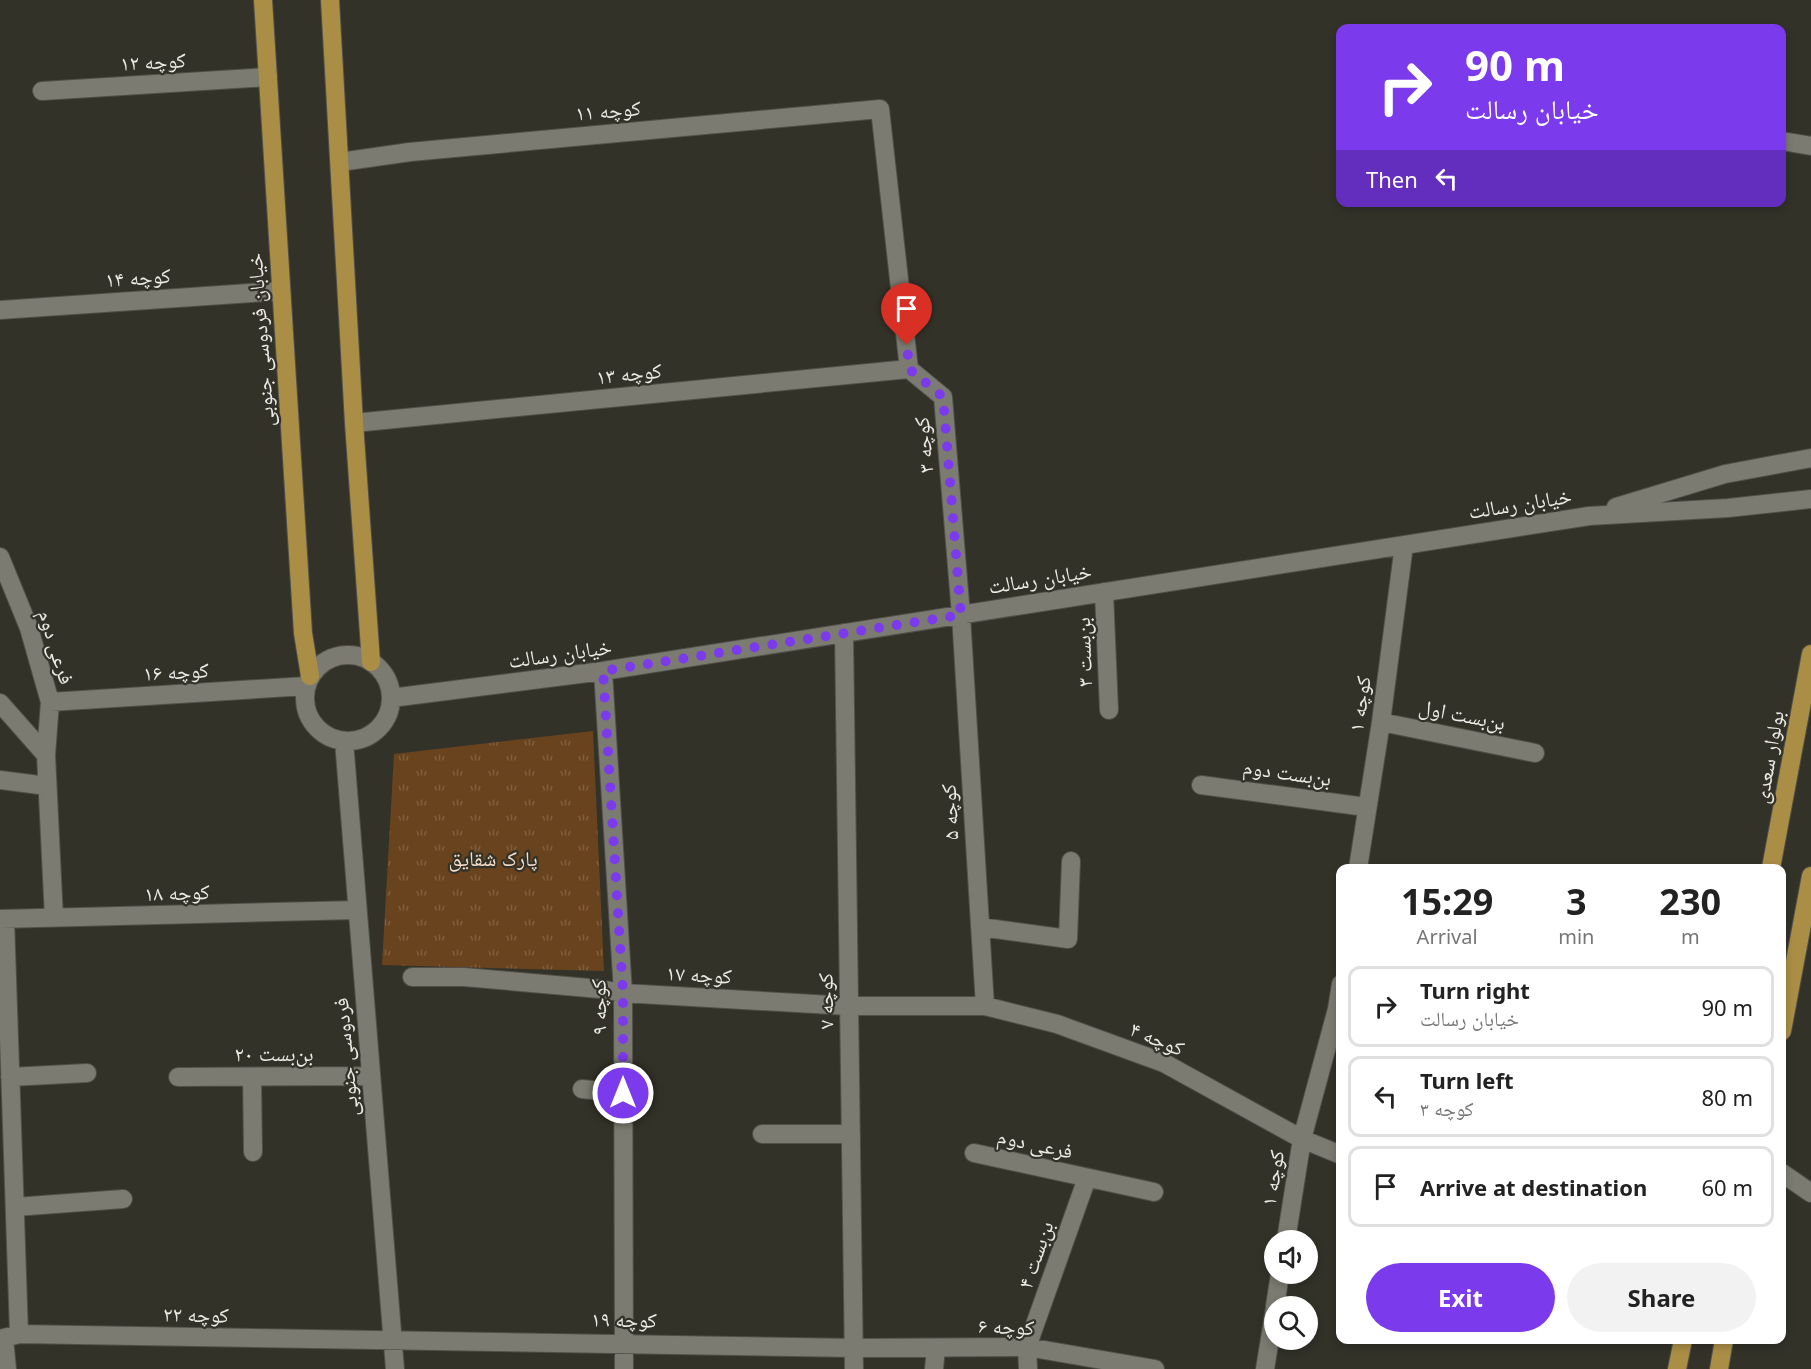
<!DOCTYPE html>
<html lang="en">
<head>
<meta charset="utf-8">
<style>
	body { margin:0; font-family:"Noto Sans","Noto Naskh Arabic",sans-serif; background:#f2f2f2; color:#222; height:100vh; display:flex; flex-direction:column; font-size:22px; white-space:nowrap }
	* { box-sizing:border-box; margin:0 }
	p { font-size:20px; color:#767676 }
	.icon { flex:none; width:33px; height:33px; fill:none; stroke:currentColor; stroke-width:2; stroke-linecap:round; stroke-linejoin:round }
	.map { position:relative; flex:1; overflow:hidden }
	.drawer { position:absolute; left:1336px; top:864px; width:450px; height:480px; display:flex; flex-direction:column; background:#fff; border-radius:12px; box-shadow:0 3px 9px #0003 }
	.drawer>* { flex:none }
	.banner { position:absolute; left:1336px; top:24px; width:450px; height:183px; border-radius:12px; box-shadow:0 3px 9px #0003; background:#7c3aed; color:#fff; overflow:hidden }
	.tools { position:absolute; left:1264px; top:1230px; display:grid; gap:12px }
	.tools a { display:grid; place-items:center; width:54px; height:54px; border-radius:50%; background:#fff; box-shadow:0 3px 9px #0003; font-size:30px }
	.pin { position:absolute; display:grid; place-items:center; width:51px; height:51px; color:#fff; margin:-62px -26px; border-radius:50% 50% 50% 0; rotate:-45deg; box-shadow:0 0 6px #0007 }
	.pin .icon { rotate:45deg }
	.me { position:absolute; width:66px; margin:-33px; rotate:0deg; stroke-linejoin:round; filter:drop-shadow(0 0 4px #0008) }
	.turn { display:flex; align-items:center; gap:21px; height:126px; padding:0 30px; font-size:27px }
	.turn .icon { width:78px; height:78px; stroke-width:2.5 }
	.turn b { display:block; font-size:42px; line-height:51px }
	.then { display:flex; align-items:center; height:57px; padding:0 30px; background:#0003; gap:12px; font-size:22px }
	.eta { display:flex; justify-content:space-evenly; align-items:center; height:102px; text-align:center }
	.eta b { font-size:36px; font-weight:700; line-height:42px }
	.cta { display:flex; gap:12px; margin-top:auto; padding:12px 30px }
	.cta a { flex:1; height:69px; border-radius:36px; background:#7c3aed; color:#fff; font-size:24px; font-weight:700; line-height:69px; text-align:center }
	.cta a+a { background:#f2f2f2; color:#222 }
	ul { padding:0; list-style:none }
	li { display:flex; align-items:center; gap:18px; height:81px; margin:0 12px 9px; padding:0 18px; border:3px solid #e0e0e0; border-radius:12px }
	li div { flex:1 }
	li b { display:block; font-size:22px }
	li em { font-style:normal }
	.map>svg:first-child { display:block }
	.park { fill:url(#park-tufts) }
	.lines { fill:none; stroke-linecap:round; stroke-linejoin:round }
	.minor-casing { stroke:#505049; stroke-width:20 }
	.major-casing { stroke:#505049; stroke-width:20 }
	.minor { stroke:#7c7b71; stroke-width:18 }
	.major { stroke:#ab8e46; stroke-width:18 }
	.route { stroke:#7c3aed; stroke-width:10; stroke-dasharray:0 18 }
	.labels { text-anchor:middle; stroke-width:4.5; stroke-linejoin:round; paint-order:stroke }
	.street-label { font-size:21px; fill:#ebebe6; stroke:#323229 }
	.park-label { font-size:21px; fill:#f8dec7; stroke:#323229 }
</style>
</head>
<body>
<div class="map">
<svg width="1811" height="1369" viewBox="0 0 1811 1369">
	<defs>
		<pattern id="park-tufts" width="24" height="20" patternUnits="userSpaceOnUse" patternTransform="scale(1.5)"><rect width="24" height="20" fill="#69431d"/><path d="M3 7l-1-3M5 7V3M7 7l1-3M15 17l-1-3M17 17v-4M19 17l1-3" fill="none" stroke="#7f5e3e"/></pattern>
	</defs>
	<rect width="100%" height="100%" fill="#323229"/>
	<path class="park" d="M 593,731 L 604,971 L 382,965 L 394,754 Z"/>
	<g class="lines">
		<defs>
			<path id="minor" d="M 42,91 L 268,77
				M 1782,141 L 1811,146
				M 340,162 L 410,152 L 880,109 L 909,369 L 943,397 L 961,615 L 985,1006
				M 0,310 L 280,291
				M 354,423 L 909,369
				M 1616,507 L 1725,474 L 1811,458
				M 0,557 L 29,628 L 50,702 L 46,755
				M 1104,592 L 1109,710
				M 844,633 L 854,1369
				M305 698a43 43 0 1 1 86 0a43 43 0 1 1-86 0Z
				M 603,671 L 623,993 L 624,1369
				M 391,698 L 603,671 L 1589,516 L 1728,508 L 1811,499
				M 50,702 L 306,686
				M 0,703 L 46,755 L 54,918
				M 1381,722 L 1535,753
				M 344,741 L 395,1369
				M 0,780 L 47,786
				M 1201,785 L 1366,807
				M 1358,868 L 1381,722 L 1404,545
				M 0,919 L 356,910
				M 5,919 L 19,1334
				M 980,927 L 1068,939 L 1071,861
				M 412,977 L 464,977 L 600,989 L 623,993 L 849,1006 L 985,1006 L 1057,1024 L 1164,1063 L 1302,1139 L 1341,1155
				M 10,1077 L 87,1073
				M 178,1077 L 370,1076
				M 252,1077 L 253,1152
				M 582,1089 L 623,1093
				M 762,1134 L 851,1134
				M 974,1153 L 1154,1192
				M 1782,1173 L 1811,1193
				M 15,1207 L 123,1199
				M 1286,1240 L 1302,1139 L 1337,1009 L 1341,984
				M 1275,1306 L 1280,1274
				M 4,1338 L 7,1369
				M 0,1339 L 19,1334 L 854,1348 L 1027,1347 L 1155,1369
				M 934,1369 L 936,1348
				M 1028,1369 L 1027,1347 L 1087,1178
				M 1265,1369 L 1275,1308"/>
			<path id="major" d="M 263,0 L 303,633 L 310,676
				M 330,0 L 354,423 L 371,662
				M 1771,868 L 1811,654
				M 1782,1031 L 1811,876
				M 1677,1369 L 1683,1340
				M 1719,1369 L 1724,1340"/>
		</defs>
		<use href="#minor" class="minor-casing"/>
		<use href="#major" class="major-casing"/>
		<use href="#minor" class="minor"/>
		<use href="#major" class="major"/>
	</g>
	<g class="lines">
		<path class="route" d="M 623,1093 L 623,993 L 603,671 L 961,615 L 943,397 L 909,369 L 907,345"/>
	</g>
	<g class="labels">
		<g class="street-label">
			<text transform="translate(153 62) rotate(-3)" y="7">کوچه ۱۲</text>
			<text transform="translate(608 111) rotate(-5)" y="7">کوچه ۱۱</text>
			<text transform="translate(138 278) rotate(-4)" y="7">کوچه ۱۴</text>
			<text transform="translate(261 340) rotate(-94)" y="7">خیابان فردوسی جنوبی</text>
			<text transform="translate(629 374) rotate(-6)" y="7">کوچه ۱۳</text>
			<text transform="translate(924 445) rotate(-95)" y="7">کوچه ۳</text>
			<text transform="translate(1520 504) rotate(-9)" y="7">خیابان رسالت</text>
			<text transform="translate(1040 579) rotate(-9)" y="7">خیابان رسالت</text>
			<text transform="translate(56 647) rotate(73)" y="7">فرعی دوم</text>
			<text transform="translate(1084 652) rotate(-92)" y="7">بن‌بست ۳</text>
			<text transform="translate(560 654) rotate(-8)" y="7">خیابان رسالت</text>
			<text transform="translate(176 672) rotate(-3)" y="7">کوچه ۱۶</text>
			<text transform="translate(1360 704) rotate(-82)" y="7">کوچه ۱</text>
			<text transform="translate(1462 715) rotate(11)" y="7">بن‌بست اول</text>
			<text transform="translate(1769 757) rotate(-80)" y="7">بولوار سعدی</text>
			<text transform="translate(1287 773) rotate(8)" y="7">بن‌بست دوم</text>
			<text transform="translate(950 812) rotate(-93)" y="7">کوچه ۵</text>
			<text transform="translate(177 893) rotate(-2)" y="7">کوچه ۱۸</text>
			<text transform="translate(699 975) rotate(3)" y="7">کوچه ۱۷</text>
			<text transform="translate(826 1001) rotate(-91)" y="7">کوچه ۷</text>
			<text transform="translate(599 1007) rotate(-91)" y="7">کوچه ۹</text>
			<text transform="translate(1157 1039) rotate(23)" y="7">کوچه ۴</text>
			<text x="274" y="1061">بن‌بست ۲۰</text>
			<text transform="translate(346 1057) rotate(-95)" y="7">فردوسی جنوبی</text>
			<text transform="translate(1035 1144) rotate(12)" y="7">فرعی دوم</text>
			<text transform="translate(1273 1178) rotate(-81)" y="7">کوچه ۱</text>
			<text transform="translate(1036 1255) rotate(-71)" y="7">بن‌بست ۴</text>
			<text transform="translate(196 1315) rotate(1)" y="7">کوچه ۲۲</text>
			<text transform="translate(624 1320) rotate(1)" y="7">کوچه ۱۹</text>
			<text transform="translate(1006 1327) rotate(2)" y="7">کوچه ۶</text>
		</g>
		<g class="park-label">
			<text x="493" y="866">پارک شقایق</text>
		</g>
	</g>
</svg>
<div class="tools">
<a><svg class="icon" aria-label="sound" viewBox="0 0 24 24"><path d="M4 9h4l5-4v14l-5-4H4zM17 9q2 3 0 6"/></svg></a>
<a><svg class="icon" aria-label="search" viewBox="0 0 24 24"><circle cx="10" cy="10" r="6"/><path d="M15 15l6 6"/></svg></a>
</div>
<div class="pin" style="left:907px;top:345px;background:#d93025"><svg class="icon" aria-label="arrive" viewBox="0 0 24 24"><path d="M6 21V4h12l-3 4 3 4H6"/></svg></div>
<svg class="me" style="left:623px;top:1093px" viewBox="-20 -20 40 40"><circle r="17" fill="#7c3aed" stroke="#fff" stroke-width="3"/><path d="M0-11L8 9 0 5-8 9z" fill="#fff"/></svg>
<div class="banner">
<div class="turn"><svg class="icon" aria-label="right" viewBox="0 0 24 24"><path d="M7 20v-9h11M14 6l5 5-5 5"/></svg><div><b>90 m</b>خیابان رسالت</div></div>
<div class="then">Then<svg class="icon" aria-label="left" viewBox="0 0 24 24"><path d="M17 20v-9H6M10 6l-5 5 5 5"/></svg></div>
</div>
<section class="drawer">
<div class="eta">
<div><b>15:29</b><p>Arrival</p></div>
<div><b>3</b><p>min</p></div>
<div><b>230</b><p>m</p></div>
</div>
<ul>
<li><svg class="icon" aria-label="right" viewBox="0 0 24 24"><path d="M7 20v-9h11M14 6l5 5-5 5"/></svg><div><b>Turn right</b><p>خیابان رسالت</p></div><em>90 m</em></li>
<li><svg class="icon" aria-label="left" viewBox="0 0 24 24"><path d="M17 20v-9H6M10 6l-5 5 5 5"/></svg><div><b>Turn left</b><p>کوچه ۳</p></div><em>80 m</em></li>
<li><svg class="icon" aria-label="arrive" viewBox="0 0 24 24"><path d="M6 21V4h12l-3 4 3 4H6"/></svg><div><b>Arrive at destination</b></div><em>60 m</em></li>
</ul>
<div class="cta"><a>Exit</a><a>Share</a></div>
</section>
</div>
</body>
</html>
